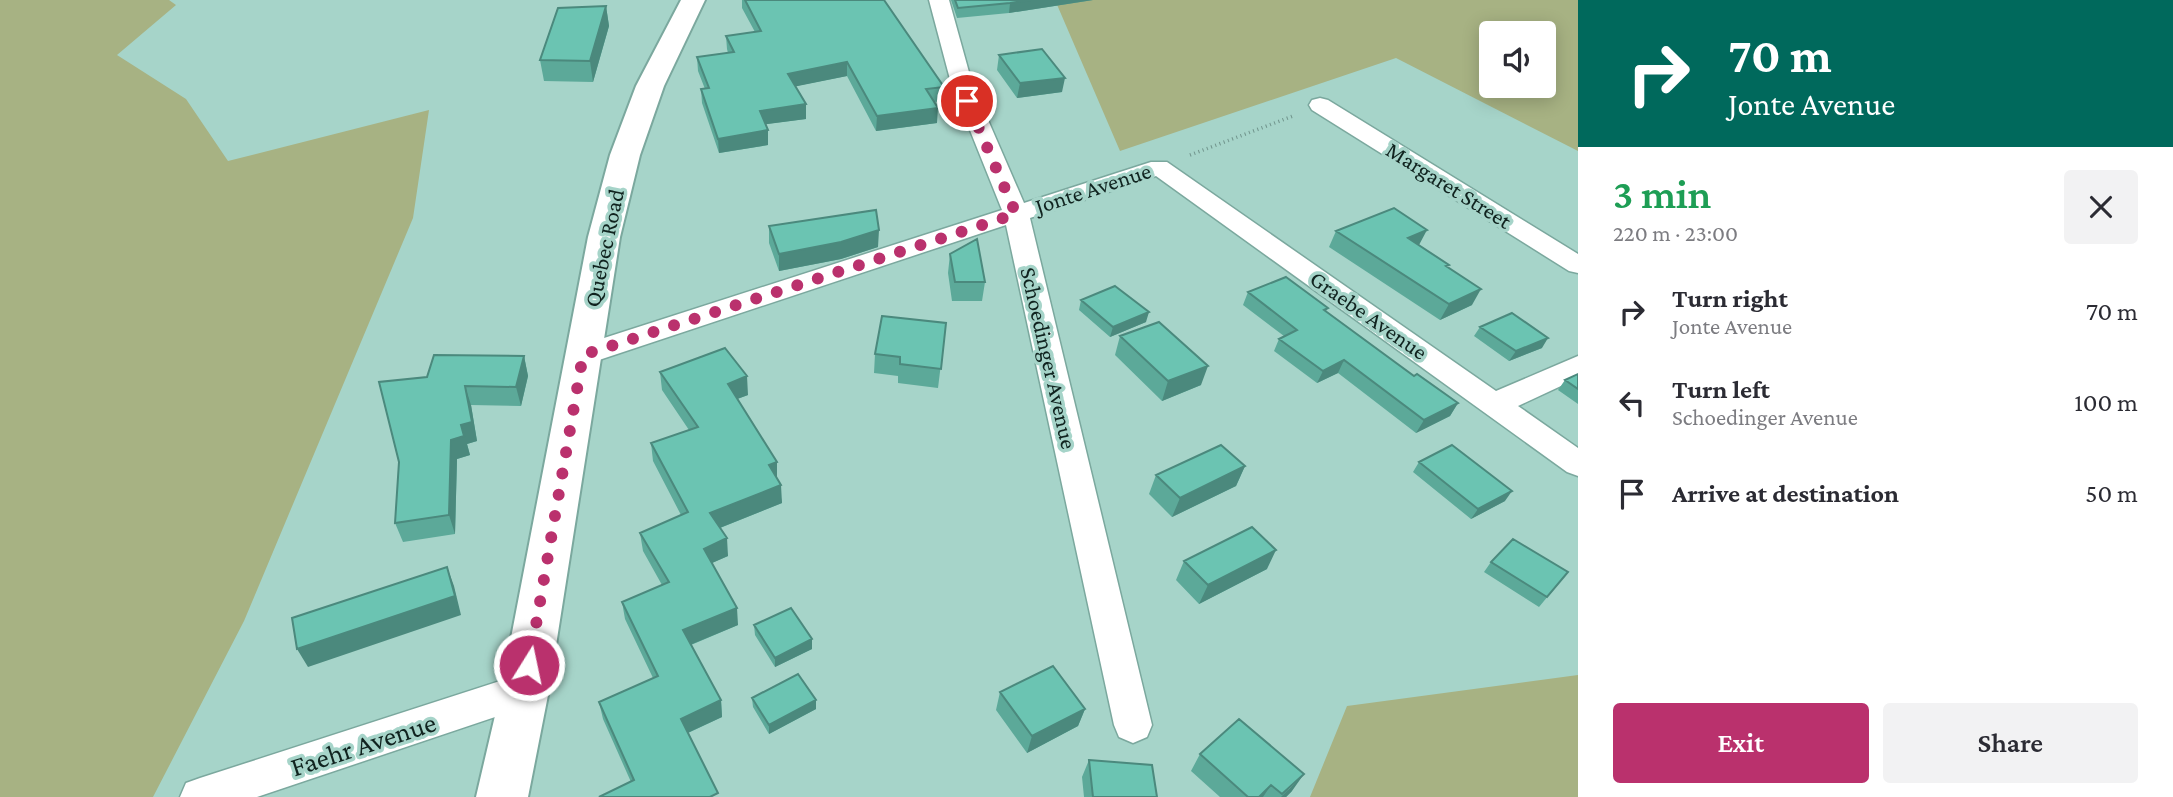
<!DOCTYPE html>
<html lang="en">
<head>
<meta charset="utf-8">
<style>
	body { margin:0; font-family:"Crimson Pro",serif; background:#f2f2f3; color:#2b2b33; height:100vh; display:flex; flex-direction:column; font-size:26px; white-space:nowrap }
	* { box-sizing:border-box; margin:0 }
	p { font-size:23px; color:#7c7c81 }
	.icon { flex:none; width:38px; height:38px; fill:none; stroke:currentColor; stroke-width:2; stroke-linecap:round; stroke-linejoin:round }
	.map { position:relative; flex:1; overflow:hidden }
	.panel { display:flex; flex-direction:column; background:#fff; width:595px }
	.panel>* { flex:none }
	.guide { background:#00695c; color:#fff; overflow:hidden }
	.tools { position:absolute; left:1479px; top:21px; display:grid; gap:14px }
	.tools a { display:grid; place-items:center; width:77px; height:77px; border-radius:7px; background:#fff; box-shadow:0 4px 18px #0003; font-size:35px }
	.pin { position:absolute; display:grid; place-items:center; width:60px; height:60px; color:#fff; margin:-30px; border:4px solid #fff; border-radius:50%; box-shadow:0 2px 7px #0007 }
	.me { position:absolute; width:77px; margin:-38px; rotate:10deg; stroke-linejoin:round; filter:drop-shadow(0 0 5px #0008) }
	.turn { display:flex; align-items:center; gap:24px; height:147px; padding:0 35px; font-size:32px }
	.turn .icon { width:91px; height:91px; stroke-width:2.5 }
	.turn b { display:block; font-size:49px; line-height:60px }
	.round { display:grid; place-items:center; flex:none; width:74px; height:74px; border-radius:7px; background:#f2f2f3 }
	.overview { display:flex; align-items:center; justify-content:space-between; height:119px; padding:0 35px }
	h1 { font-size:42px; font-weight:600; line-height:52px; color:#1e9e55 }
	.cta { display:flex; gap:14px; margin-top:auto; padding:14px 35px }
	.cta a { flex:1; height:80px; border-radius:7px; background:#ba316d; color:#fff; font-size:28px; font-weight:600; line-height:80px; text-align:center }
	.cta a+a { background:#f2f2f3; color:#2b2b33 }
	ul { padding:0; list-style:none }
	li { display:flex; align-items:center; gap:21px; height:91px; padding:0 35px }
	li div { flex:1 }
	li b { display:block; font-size:26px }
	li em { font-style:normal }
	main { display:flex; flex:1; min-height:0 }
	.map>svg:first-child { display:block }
	.green { fill:#a7b283; fill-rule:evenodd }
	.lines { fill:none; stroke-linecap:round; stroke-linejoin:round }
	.street-casing { stroke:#7ba89e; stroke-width:3 }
	.secondary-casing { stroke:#7ba89e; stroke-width:4 }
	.path { stroke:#70948c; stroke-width:3.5; stroke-dasharray:1 3.5; stroke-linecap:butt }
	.street { fill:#fff; fill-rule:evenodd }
	.secondary { fill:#fff; fill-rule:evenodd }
	.wall { fill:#5ca999 }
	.shaded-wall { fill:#4b897d }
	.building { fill:#6bc4b2; stroke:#4b897d; stroke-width:2 }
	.route { stroke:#ba316d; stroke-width:12; stroke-dasharray:0 21.6 }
	.labels { text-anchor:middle; stroke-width:7; stroke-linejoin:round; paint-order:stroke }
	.street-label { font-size:23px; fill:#10231f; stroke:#a6d4c9 }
	.near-street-label { font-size:28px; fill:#10231f; stroke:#a6d4c9 }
</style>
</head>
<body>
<main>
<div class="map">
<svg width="1578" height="797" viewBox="0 0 1578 797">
	<rect width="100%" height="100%" fill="#a6d4c9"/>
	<path class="green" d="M 0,0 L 169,0 L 176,5 L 117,55 L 186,99 L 228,161 L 429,110 L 413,218 L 244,621 L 153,797 L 0,797 Z
		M 1055,0 L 1578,0 L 1578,151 L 1396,58 L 1120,151 ZM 1491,33 L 1544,33 L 1544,86 L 1491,86 Z
		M 1578,675 L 1578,797 L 1310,797 L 1347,706 Z"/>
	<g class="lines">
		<defs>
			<path id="street" d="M 929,0 L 949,0 L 972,83 L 1024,203 L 1151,162 L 1167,162 L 1496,391 L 1578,356 L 1578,378 L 1518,406 L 1578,448 L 1578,476 L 1567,472 L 1156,176 L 1030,218 L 1152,725 L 1147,737 L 1133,743 L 1119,737 L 1114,725 L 1006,225 L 593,362 L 583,365 L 573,362 L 569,355 L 573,348 L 1002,210 L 951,83 Z
				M 1320,98 L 1328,100 L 1578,254 L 1578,273 L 1569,271 L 1312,110 L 1309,105 L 1312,100 Z
				M 525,673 L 538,678 L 544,690 L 538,702 L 525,707 L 257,797 L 180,797 L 186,783 L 200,778 Z"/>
			<path id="secondary" d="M 681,0 L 705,0 L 664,86 L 640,155 L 620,237 L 549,690 L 528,797 L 476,797 L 501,690 L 588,237 L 610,155 L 636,86 Z"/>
		</defs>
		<use href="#street" class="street-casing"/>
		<use href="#secondary" class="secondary-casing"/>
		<path class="path" d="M 1190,155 L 1293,116"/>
		<use href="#street" class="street"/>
		<use href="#secondary" class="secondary"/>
	</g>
	<path class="wall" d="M 742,0 L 884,0 L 944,87 L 943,101 L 934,102 L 937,123 L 876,131 L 847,76 L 796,86 L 806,119 L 766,124 L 768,130 L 768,145 L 719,153 L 702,103 L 701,89 L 705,89 L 698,71 L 697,57 L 728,53 L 727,49 L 726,36 L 755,32 L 742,8 Z
		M 951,0 L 1093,0 L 1009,13 L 957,18 Z
		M 606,6 L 609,26 L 593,82 L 544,81 L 540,60 Z
		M 999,55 L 1062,92 L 1017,98 L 997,70 Z
		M 769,226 L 878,247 L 841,259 L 779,271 L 769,243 Z
		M 1336,231 L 1419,245 L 1448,268 L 1472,305 L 1440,320 L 1329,247 Z
		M 950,254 L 985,282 L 982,301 L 952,301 L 948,273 Z
		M 1248,292 L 1328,308 L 1326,311 L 1414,376 L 1458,403 L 1450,416 L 1416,433 L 1338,373 L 1317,383 L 1274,351 L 1279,339 L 1284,336 L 1243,305 Z
		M 1081,300 L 1146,322 L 1110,337 L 1079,310 Z
		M 946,323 L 938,388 L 898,383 L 898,376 L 874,373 L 875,354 Z
		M 1480,327 L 1542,348 L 1509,361 L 1474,336 Z
		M 1120,336 L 1201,385 L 1162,401 L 1115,355 Z
		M 524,356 L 528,376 L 521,406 L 471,405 L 477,441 L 467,444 L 470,455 L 457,459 L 455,534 L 403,542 L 395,523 L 399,462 L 427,377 Z
		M 660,372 L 748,395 L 737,399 L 777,478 L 782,503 L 720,528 L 728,556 L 712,563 L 738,625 L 691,645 L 721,700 L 722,717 L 688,733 L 718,793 L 631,782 L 603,719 L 599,702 L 653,678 L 625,619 L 622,602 L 662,585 L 643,551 L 640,533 L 681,515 L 653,461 L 651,443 L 689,430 L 662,390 Z
		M 1578,374 L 1578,404 L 1558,390 L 1565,380 Z
		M 1419,462 L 1505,501 L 1471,519 L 1413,472 Z
		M 1245,466 L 1236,486 L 1172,517 L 1149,494 L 1156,475 Z
		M 1184,561 L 1267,569 L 1199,604 L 1176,580 Z
		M 1491,562 L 1568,572 L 1539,607 L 1484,572 Z
		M 754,625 L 812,649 L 775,667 L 755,635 Z
		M 1000,692 L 1085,709 L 1078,726 L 1027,753 L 996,710 Z
		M 752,698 L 816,700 L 816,709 L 769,734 L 753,707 Z
		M 1200,754 L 1292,791 L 1286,797 L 1220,797 L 1191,771 Z
		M 1089,760 L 1157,797 L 1084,797 L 1082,777 Z"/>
	<path class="shaded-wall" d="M 1031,0 L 1093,0 L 1009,13 L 1010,3 Z
		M 606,6 L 609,26 L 593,82 L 590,61 Z
		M 847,62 L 847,76 L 788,88 L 788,74 Z
		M 1065,78 L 1062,92 L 1017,98 L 1020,83 Z
		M 806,104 L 806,119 L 760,125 L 760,111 Z
		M 938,108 L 937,123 L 876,131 L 877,116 Z
		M 768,130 L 768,145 L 719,153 L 718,139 Z
		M 879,230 L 878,247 L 841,259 L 779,271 L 779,254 Z
		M 1427,230 L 1419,245 L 1408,238 Z
		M 1481,289 L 1472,305 L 1440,320 L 1449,304 Z
		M 1149,312 L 1146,322 L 1110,337 L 1113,327 Z
		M 1548,338 L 1542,348 L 1509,361 L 1516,351 Z
		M 524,356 L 528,376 L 521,406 L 516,387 Z
		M 1344,360 L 1338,373 L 1317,383 L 1323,371 Z
		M 1208,366 L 1201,385 L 1162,401 L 1168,381 Z
		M 747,376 L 748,395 L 729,402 L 728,384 Z
		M 465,386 L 471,405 L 477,441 L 467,444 L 470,455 L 457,459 L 455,534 L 449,515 L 451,440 Z
		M 1458,403 L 1450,416 L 1416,433 L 1424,420 Z
		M 777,462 L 777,480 L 769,465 Z
		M 1245,466 L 1236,486 L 1172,517 L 1180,498 Z
		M 781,485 L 782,503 L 712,531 L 710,513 Z
		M 1512,491 L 1505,501 L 1471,519 L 1478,509 Z
		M 727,538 L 728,556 L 705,566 L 704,549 Z
		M 1276,550 L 1267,569 L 1199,604 L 1208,585 Z
		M 447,567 L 454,586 L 461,615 L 308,667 L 297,649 Z
		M 737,608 L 738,625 L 685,647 L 683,630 Z
		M 812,639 L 812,649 L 775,667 L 775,658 Z
		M 721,700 L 722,717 L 683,735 L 681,719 Z
		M 816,700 L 816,709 L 769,734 L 769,725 Z
		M 1085,709 L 1078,726 L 1027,753 L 1032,736 Z
		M 1304,774 L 1292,791 L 1286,797 L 1281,797 Z
		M 1271,785 L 1263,797 L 1259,797 Z"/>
	<path class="building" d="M 745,0 L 884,0 L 944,87 L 926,89 L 938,108 L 877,116 L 847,62 L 788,74 L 806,104 L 760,111 L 768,130 L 718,139 L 701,89 L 709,88 L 697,57 L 734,52 L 726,36 L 761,31 Z
		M 955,0 L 1031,0 L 1010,3 L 958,8 Z
		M 606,6 L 590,61 L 540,60 L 558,8 Z
		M 1042,49 L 1065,78 L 1020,83 L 999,55 Z
		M 1394,208 L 1427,230 L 1408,238 L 1449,265 L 1446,266 L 1481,289 L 1449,304 L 1336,231 Z
		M 876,210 L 879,230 L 841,242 L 779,254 L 769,226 Z
		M 977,239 L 985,282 L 955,282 L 950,254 Z
		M 1286,277 L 1328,308 L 1324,310 L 1414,376 L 1417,374 L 1458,403 L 1424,420 L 1344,360 L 1323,371 L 1279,339 L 1297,330 L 1248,292 Z
		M 1115,286 L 1149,312 L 1113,327 L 1081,300 Z
		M 1512,313 L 1548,338 L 1516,351 L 1480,327 Z
		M 882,316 L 946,323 L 941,369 L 900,364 L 900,357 L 875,354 Z
		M 1159,322 L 1208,366 L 1168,381 L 1120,336 Z
		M 725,348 L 747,376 L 728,384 L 777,462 L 769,465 L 781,485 L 710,513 L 727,538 L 704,549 L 737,608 L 683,630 L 721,700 L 681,719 L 718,793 L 710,797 L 599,797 L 634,780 L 599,702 L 658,676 L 622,602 L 669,582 L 640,533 L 688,512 L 651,443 L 698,427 L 660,372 Z
		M 434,355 L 524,356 L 516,387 L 465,386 L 472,422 L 461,425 L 464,436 L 451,440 L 449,515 L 395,523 L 399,462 L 379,382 L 427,377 Z
		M 1578,374 L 1578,389 L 1565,380 Z
		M 1221,445 L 1245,466 L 1180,498 L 1156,475 Z
		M 1452,445 L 1512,491 L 1478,509 L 1419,462 Z
		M 1252,527 L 1276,550 L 1208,585 L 1184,561 Z
		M 1513,539 L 1568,572 L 1547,597 L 1491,562 Z
		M 447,567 L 455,596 L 297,649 L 292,618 Z
		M 791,608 L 812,639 L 775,658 L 754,625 Z
		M 1053,666 L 1085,709 L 1032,736 L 1000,692 Z
		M 798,674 L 816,700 L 769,725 L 752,698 Z
		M 1239,719 L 1304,774 L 1282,794 L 1271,785 L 1259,797 L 1248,797 L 1200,754 Z
		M 1089,760 L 1152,765 L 1157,797 L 1093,797 Z"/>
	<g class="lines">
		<path class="route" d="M 529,665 L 583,355 L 1016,214 L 967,101"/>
	</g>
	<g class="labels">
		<g class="street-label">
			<text transform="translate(1449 185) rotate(32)" y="8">Margaret Street</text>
			<text transform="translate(1093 188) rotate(-18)" y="8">Jonte Avenue</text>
			<text transform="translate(604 248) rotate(-78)" y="8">Quebec Road</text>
			<text transform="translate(1369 315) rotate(35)" y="8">Graebe Avenue</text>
			<text transform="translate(1049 358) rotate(77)" y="8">Schoedinger Avenue</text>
		</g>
		<g class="near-street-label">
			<text transform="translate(363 744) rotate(-18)" y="10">Faehr Avenue</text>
		</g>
	</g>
</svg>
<div class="tools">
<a><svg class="icon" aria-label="sound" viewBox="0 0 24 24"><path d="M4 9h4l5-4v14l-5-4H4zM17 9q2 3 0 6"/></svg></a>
</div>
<div class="pin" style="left:967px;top:101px;background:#d93025"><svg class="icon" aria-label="arrive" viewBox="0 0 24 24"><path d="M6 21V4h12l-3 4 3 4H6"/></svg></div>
<svg class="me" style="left:529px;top:665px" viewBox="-20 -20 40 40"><circle r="17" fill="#ba316d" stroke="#fff" stroke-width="3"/><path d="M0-11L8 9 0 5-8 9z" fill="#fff"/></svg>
</div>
<section class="panel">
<div class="guide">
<div class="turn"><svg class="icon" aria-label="right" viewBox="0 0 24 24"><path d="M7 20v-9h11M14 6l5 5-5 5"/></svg><div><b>70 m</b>Jonte Avenue</div></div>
</div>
<div class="overview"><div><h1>3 min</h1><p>220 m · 23:00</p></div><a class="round"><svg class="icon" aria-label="close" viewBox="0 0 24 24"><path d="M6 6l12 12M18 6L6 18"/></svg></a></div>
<ul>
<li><svg class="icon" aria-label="right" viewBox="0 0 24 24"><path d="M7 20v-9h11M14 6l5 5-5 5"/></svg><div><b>Turn right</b><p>Jonte Avenue</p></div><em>70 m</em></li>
<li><svg class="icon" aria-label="left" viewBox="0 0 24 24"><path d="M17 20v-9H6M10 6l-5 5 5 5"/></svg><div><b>Turn left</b><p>Schoedinger Avenue</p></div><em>100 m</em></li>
<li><svg class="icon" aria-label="arrive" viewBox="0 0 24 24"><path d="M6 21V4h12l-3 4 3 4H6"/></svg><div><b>Arrive at destination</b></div><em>50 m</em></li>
</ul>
<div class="cta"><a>Exit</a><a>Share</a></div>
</section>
</main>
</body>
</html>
